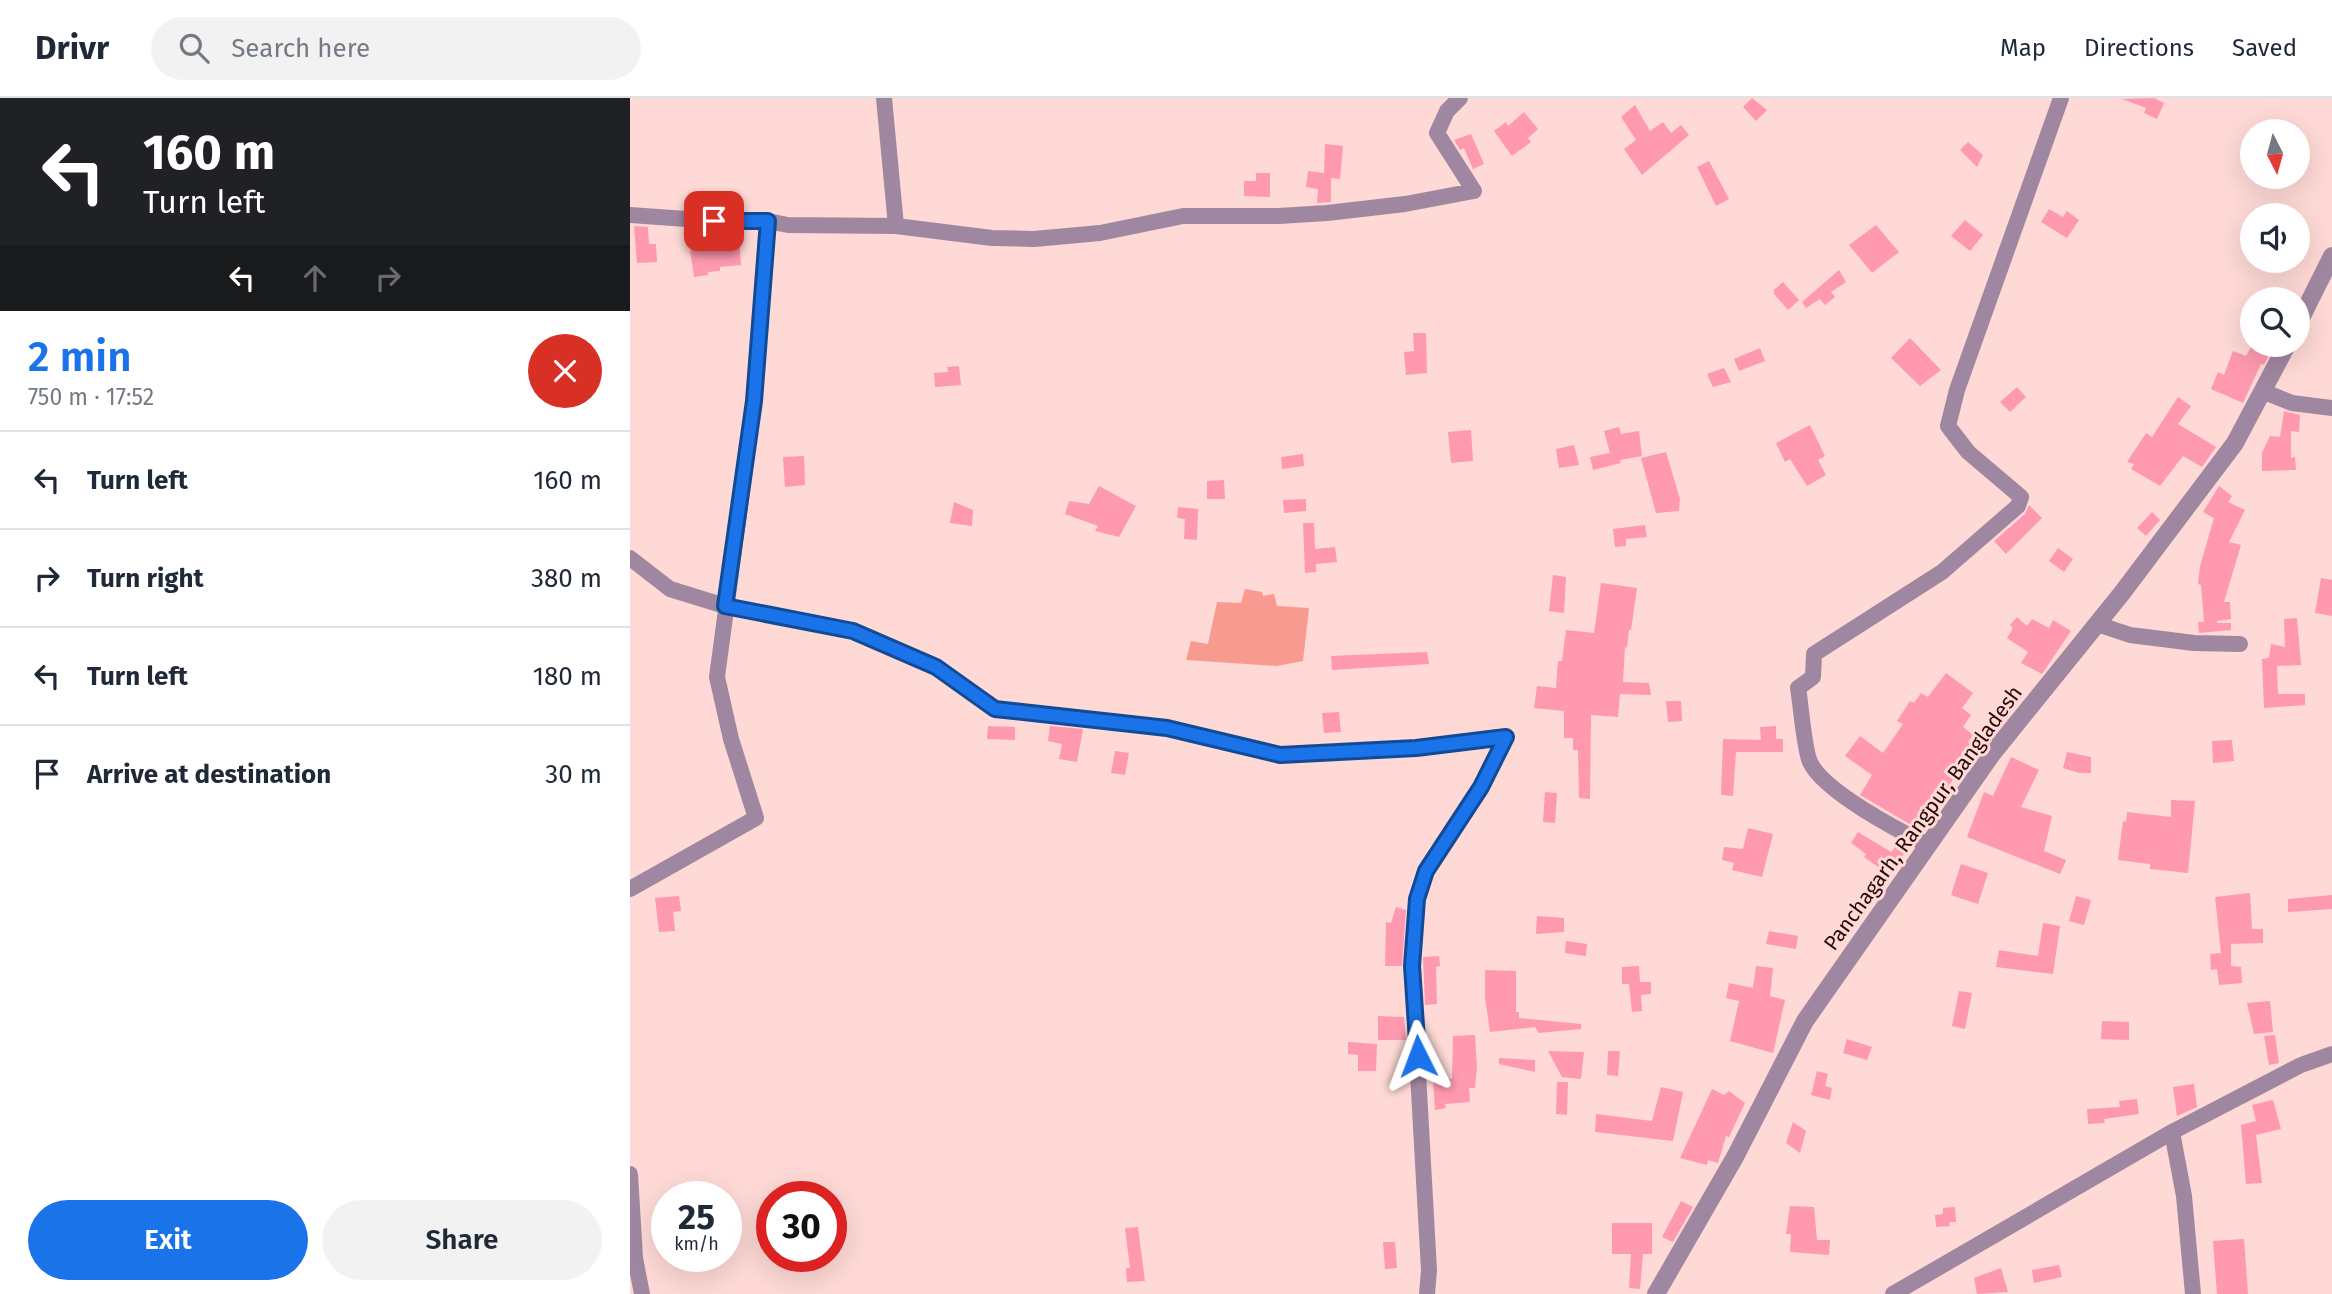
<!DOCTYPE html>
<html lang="en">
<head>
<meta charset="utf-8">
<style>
	body { margin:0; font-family:"Fira Sans",sans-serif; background:#f2f2f3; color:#1f2937; height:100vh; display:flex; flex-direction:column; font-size:26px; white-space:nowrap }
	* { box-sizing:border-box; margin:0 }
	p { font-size:23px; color:#747a83 }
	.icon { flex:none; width:38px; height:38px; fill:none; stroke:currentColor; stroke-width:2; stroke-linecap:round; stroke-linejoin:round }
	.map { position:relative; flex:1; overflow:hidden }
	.panel { display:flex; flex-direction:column; background:#fff; width:630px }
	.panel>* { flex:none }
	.hud { background:#202124; color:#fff; overflow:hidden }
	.needle { width:46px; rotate:174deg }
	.controls { position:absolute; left:1610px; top:21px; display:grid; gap:14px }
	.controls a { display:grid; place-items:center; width:70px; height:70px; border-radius:50%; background:#fff; box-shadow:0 7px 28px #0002; font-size:35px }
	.speed { position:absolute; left:21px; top:1083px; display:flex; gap:14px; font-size:35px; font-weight:700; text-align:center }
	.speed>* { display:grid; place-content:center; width:91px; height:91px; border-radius:50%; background:#fff; box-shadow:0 7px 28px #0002; line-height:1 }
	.speed small { font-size:18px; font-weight:400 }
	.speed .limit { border:10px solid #d22; background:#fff; color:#111 }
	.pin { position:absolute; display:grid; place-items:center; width:60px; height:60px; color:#fff; margin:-30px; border-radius:14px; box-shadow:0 4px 10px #0006 }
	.me { position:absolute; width:77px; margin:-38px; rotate:357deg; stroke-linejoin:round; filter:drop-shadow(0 0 5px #0008) }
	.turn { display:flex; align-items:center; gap:24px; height:147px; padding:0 28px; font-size:32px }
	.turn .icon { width:91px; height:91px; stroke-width:2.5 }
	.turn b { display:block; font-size:49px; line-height:60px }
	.lanes { display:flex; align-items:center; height:66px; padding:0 28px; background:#0003; justify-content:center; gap:35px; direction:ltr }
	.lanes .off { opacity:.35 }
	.round { display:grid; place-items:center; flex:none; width:74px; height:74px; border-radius:37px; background:#f2f2f3 }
	.overview { display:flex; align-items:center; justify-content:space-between; height:119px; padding:0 28px }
	h1 { font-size:42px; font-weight:600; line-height:52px; color:#1a73e8 }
	.cta { display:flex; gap:14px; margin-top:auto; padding:14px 28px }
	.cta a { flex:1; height:80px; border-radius:42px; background:#1a73e8; color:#fff; font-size:28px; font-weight:600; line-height:80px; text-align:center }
	.cta a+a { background:#f2f2f3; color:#1f2937 }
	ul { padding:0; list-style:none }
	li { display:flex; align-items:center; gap:21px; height:98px; padding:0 28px; border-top:2px solid #e0e1e3 }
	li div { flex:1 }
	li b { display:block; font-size:26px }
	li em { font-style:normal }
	header { display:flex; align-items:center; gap:42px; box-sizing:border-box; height:98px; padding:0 35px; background:#fff; border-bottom:2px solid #e0e1e3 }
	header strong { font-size:33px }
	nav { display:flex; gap:38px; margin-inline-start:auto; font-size:24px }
	.search { width:490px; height:63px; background:#f2f2f3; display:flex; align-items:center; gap:18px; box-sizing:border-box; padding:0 24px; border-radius:38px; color:#747a83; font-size:26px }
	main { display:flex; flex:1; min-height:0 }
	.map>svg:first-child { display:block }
	.green { fill:#f99a91 }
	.building { fill:#fe99b0 }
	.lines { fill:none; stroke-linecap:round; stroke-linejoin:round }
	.minor { stroke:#a087a1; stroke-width:16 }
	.tertiary { stroke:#a087a1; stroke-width:18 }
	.route-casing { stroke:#114b97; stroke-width:18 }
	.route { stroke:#1a73e8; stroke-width:12 }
	.labels { text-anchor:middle; stroke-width:6; stroke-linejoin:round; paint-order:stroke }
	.street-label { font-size:21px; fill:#290a09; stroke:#fed9d5 }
</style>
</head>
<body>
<header>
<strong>Drivr</strong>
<div class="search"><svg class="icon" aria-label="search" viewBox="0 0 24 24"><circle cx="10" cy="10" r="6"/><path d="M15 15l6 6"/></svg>Search here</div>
<nav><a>Map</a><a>Directions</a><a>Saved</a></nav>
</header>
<main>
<section class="panel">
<div class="hud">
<div class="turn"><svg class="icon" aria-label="left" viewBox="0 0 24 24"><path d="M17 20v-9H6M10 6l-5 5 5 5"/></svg><div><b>160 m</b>Turn left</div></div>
<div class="lanes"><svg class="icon" aria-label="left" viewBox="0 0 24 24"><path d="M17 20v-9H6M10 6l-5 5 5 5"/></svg><svg class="icon off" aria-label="ahead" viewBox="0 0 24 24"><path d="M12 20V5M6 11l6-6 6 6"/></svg><svg class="icon off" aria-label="right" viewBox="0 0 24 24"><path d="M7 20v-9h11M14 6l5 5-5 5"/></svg></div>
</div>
<div class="overview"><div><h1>2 min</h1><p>750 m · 17:52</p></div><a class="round" style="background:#d93025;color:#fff"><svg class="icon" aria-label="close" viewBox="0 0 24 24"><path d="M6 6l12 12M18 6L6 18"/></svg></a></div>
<ul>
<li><svg class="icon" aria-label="left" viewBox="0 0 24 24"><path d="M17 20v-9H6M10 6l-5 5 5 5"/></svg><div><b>Turn left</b></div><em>160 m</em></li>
<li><svg class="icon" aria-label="right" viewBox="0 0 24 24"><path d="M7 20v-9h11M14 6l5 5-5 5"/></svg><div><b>Turn right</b></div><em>380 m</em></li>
<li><svg class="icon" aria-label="left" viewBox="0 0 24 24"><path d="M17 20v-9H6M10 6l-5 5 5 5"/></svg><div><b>Turn left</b></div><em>180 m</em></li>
<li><svg class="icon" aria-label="arrive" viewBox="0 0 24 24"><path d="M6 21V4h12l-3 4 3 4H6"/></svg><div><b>Arrive at destination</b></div><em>30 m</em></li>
</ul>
<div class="cta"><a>Exit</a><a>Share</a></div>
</section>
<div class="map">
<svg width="1702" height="1196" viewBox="0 0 1702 1196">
	<rect width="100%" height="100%" fill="#fed9d5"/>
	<path class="green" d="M 615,491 L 632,494 L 633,498 L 644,496 L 647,508 L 679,510 L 673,563 L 647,568 L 556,562 L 561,543 L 578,546 L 587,504 L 611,505 Z"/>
	<path class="building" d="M 1122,0 L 1137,12 L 1126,23 L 1113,9 Z
		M 1524,0 L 1534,5 L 1527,21 L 1514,15 L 1516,10 L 1492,1 Z
		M 1005,7 L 1020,33 L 1033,24 L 1041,35 L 1051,27 L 1059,37 L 1012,77 L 994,51 L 1006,42 L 991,19 Z
		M 894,14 L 908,31 L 898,40 L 901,44 L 882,58 L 864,33 L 876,24 L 878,28 Z
		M 841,36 L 854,66 L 843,71 L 834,50 L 830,52 L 824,42 Z
		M 1338,44 L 1353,57 L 1347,69 L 1330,52 Z
		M 695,46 L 713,48 L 710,81 L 701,80 L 701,104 L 687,105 L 688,91 L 676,89 L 678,73 L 694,75 Z
		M 1079,63 L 1099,101 L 1086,108 L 1067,69 Z
		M 626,75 L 640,75 L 640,99 L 614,98 L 614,83 L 626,83 Z
		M 1419,111 L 1433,119 L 1437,113 L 1449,122 L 1437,140 L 1411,124 Z
		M 1335,122 L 1353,137 L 1340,153 L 1321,138 Z
		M 1246,127 L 1269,154 L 1242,175 L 1219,147 Z
		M 4,128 L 18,129 L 19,146 L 26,146 L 27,164 L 7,165 Z
		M 109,136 L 111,167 L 90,169 L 90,173 L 78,174 L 78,177 L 64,179 L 60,152 L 78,149 L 78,147 L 94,147 L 93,137 Z
		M 1209,172 L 1216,184 L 1201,194 L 1205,199 L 1195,207 L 1190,201 L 1176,210 L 1172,204 Z
		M 1153,184 L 1169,202 L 1158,212 L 1144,196 L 1144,192 Z
		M 783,235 L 796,235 L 797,275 L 776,277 L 774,254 L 784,253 Z
		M 1280,240 L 1311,272 L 1290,288 L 1261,260 Z
		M 1622,247 L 1644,247 L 1634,267 L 1631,266 L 1613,305 L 1581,291 L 1588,274 L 1594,277 L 1603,253 L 1616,258 Z
		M 1130,250 L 1135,263 L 1109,273 L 1104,261 Z
		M 329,268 L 331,287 L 305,289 L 304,275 L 318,274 L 317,269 Z
		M 1094,270 L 1101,284 L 1083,289 L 1077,276 Z
		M 1387,289 L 1396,299 L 1380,314 L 1370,304 Z
		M 1548,299 L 1561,308 L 1548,326 L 1586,349 L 1572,369 L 1553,358 L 1530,388 L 1501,371 L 1504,366 L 1497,364 L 1516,335 L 1522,339 Z
		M 1654,313 L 1670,317 L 1669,334 L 1661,333 L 1661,360 L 1665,359 L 1666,372 L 1632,373 L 1632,355 L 1640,338 L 1650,339 Z
		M 1180,327 L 1195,358 L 1188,362 L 1196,377 L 1177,388 L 1160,361 L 1155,364 L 1146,345 Z
		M 989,329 L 991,336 L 1009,333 L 1012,358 L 990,362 L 991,365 L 963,372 L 960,359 L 980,355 L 974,333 Z
		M 841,332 L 843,363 L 821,365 L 818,334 Z
		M 944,347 L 949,367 L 929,370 L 926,351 Z
		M 1036,354 L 1050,401 L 1049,413 L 1026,415 L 1011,360 Z
		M 673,356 L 674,368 L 652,371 L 651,359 Z
		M 174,358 L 175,387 L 155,389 L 153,359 Z
		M 594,382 L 595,401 L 577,401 L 577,383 Z
		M 469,388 L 506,408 L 489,439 L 465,433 L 468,428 L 435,416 L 439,403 L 459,406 Z
		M 1589,388 L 1602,398 L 1598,404 L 1615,412 L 1599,444 L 1611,447 L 1594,504 L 1600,504 L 1601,521 L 1587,523 L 1587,525 L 1601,525 L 1601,532 L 1569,535 L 1568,524 L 1574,524 L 1571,487 L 1568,486 L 1570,468 L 1584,420 L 1573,414 Z
		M 676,401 L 676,413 L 654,415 L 653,402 Z
		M 324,404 L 343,412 L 342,428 L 320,425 Z
		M 1399,407 L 1412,420 L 1376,456 L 1364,443 L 1395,416 Z
		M 548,409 L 568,411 L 567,442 L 554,441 L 555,421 L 547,420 Z
		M 1522,414 L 1530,422 L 1516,438 L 1507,430 Z
		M 673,425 L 684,425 L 685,451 L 705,449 L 707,464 L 686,466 L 686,474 L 675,475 Z
		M 1015,427 L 1017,439 L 996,441 L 996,448 L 985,449 L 983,431 Z
		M 1428,450 L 1443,461 L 1434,474 L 1419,463 Z
		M 923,477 L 936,479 L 934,515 L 919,513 Z
		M 1691,480 L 1702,482 L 1702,518 L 1685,515 Z
		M 971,485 L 1007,490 L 1001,532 L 999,532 L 997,550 L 995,549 L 993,584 L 1019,585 L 1021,597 L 990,596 L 988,619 L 961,617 L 960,701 L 949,700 L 948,652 L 943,652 L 943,640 L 934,640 L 934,613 L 904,610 L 907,588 L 926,590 L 928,563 L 932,563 L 936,532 L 964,535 Z
		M 1387,519 L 1397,528 L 1402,521 L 1419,530 L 1423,522 L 1441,533 L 1412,576 L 1391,565 L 1398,554 L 1377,540 L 1383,530 L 1380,527 Z
		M 1667,520 L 1671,567 L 1647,568 L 1648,596 L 1675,596 L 1675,607 L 1634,610 L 1632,561 L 1639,560 L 1641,546 L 1655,549 L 1654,521 Z
		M 797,554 L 799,566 L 702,572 L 701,558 Z
		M 1316,575 L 1343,595 L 1332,610 L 1341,617 L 1333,629 L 1343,637 L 1338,644 L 1341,646 L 1323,675 L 1326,677 L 1316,692 L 1312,690 L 1298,712 L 1299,713 L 1283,728 L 1230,697 L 1242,677 L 1215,658 L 1230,638 L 1253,655 L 1273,626 L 1267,623 L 1280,603 L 1284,605 L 1291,595 L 1298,599 Z
		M 1036,603 L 1051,603 L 1052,623 L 1038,624 Z
		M 709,614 L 711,634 L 694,635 L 692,615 Z
		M 358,628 L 385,629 L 385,642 L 357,641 Z
		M 420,628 L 453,631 L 447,664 L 429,661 L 432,646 L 418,643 Z
		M 1146,628 L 1146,641 L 1153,641 L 1153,654 L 1106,654 L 1103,698 L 1091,697 L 1093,641 L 1131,642 L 1130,629 Z
		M 1602,642 L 1604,663 L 1583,665 L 1582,643 Z
		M 485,653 L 499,655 L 495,677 L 481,675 Z
		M 1437,654 L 1461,659 L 1461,675 L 1449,675 L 1433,670 Z
		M 1381,659 L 1409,672 L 1391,709 L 1422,718 L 1414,753 L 1436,762 L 1430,776 L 1337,739 L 1354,694 L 1363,698 Z
		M 915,694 L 927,695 L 925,725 L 913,724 Z
		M 1541,702 L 1565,703 L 1558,775 L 1520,771 L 1520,766 L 1488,762 L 1493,723 L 1496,724 L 1497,714 L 1541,719 Z
		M 1118,730 L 1143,736 L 1132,779 L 1102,772 L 1104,765 L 1092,762 L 1094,749 L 1113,751 Z
		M 1228,734 L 1261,754 L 1269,744 L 1279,749 L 1263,771 L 1252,763 L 1248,769 L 1234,759 L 1236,756 L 1221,745 Z
		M 1331,766 L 1358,775 L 1348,806 L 1321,797 Z
		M 1620,795 L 1622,831 L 1633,831 L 1633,845 L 1601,846 L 1601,868 L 1611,869 L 1612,885 L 1589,887 L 1587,871 L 1581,872 L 1580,856 L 1591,855 L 1585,799 Z
		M 1702,797 L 1702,811 L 1658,814 L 1658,801 Z
		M 49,798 L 51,813 L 43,814 L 45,833 L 29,834 L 25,800 Z
		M 1446,798 L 1461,802 L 1454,827 L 1439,823 Z
		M 766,809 L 776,812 L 772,868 L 755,868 L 756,824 L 761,825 Z
		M 907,818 L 934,820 L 934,834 L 906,836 Z
		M 1413,825 L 1430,828 L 1423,876 L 1366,869 L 1369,852 L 1408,858 Z
		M 1139,833 L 1168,838 L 1166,851 L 1136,846 Z
		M 936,843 L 957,846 L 956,858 L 935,855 Z
		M 809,858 L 810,868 L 806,869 L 807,906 L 795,907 L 793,859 Z
		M 1009,868 L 1010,884 L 1021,884 L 1021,896 L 1011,897 L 1012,913 L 1002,914 L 999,886 L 992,886 L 992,869 Z
		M 1126,868 L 1143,870 L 1140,898 L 1155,902 L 1143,955 L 1100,943 L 1109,903 L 1096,900 L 1099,885 L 1123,890 Z
		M 855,872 L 886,873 L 886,914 L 889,914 L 889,920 L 951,926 L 951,931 L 909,935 L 905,929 L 860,934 L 855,899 Z
		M 1329,893 L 1342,895 L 1335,931 L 1322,928 Z
		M 1640,903 L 1643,934 L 1624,936 L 1617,905 Z
		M 748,918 L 774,919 L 776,942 L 748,942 Z
		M 1472,923 L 1499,924 L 1499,942 L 1471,941 Z
		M 845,937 L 847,970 L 845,990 L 839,990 L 840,1004 L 815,1006 L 816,1010 L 805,1012 L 803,981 L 822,981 L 823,938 Z
		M 1645,937 L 1649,965 L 1639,967 L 1634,938 Z
		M 1217,941 L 1242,949 L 1237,962 L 1213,955 Z
		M 718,944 L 747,946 L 746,973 L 728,973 L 728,957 L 718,956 Z
		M 918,953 L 954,954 L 951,981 L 932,979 Z
		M 978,953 L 990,953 L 988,978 L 977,977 Z
		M 869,960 L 905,962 L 905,974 L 869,966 Z
		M 1187,973 L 1198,976 L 1195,988 L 1202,990 L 1200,1002 L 1181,997 Z
		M 927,984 L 938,984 L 937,1017 L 926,1016 Z
		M 1564,986 L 1567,1009 L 1547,1018 L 1543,989 Z
		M 1031,989 L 1053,994 L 1043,1043 L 965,1034 L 966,1016 L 1022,1023 Z
		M 1082,991 L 1094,997 L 1099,993 L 1115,1005 L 1099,1039 L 1096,1038 L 1088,1065 L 1078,1062 L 1077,1067 L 1050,1060 Z
		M 1507,1001 L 1509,1016 L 1474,1021 L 1475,1025 L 1458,1026 L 1457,1011 L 1490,1009 L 1489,1003 Z
		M 1643,1002 L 1651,1031 L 1626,1037 L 1632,1085 L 1616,1086 L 1611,1027 L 1626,1023 L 1622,1007 Z
		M 1163,1024 L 1176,1033 L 1170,1055 L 1156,1045 Z
		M 1051,1103 L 1063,1109 L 1043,1144 L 1032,1139 Z
		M 1160,1108 L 1184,1109 L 1187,1142 L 1200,1142 L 1199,1157 L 1160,1154 L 1161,1136 L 1156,1136 Z
		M 1325,1109 L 1326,1124 L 1319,1124 L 1320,1128 L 1306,1129 L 1305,1117 L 1313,1116 L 1313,1110 Z
		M 982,1125 L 1022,1125 L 1022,1156 L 1013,1156 L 1010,1191 L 999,1190 L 1001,1156 L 982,1156 Z
		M 508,1129 L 515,1183 L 497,1184 L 496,1170 L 500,1170 L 495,1130 Z
		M 1614,1141 L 1618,1196 L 1587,1196 L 1583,1143 Z
		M 753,1144 L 765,1144 L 767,1170 L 755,1171 Z
		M 1429,1167 L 1432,1179 L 1404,1185 L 1402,1172 Z
		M 1371,1170 L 1378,1194 L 1347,1196 L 1344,1180 Z"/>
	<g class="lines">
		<path class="minor" d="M 254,0 L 266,128
			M 0,117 L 84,123 L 138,123 L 158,127 L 266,128 L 362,140 L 404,141 L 470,135 L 553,118 L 649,118 L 697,115 L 775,106 L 844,93 L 807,35 L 817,13 L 830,0
			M 1632,293 L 1662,305 L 1702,310
			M 0,460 L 40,491 L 95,508 L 223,533 L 306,569 L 365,611 L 537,630 L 650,657 L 786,650 L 876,639 L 851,689 L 796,773 L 787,801 L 782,868 L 799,1172 L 797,1196
			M 1467,526 L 1500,537 L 1564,545 L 1610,546
			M 1298,747 C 1269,733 1193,693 1180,664 C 1174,651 1171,607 1168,590 L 1183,579 L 1184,556 L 1312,474 L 1388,408 L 1391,399 L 1338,354 L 1318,328 L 1327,292 L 1431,0
			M 0,791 L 126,720 L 101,641 L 87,579 L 124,303 L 138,123
			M 1542,1034 L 1671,967 L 1702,956
			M 0,1076 L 5,1160 L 12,1196
			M 1263,1196 L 1542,1034 L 1554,1098 L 1563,1196"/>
		<path class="tertiary" d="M 1668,226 L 1702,158
			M 1026,1196 L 1105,1059 L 1175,923 L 1362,656 L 1492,495 L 1605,345 L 1657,247"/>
	</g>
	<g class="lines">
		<defs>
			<path id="route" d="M 84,123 L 138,123 L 124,303 L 95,508 L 223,533 L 306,569 L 365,611 L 537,630 L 650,657 L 786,650 L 876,639 L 851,689 L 796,773 L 787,801 L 782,868 L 788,958"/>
		</defs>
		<use href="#route" class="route-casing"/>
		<use href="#route" class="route"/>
	</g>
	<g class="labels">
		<g class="street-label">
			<text transform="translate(1293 720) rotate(-54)" y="7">Panchagarh, Rangpur, Bangladesh</text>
		</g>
	</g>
</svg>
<div class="controls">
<a><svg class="needle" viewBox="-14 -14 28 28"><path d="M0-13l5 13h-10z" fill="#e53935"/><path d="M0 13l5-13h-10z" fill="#747a83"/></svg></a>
<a><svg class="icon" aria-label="sound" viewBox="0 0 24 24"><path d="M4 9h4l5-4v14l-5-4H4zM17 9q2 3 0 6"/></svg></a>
<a><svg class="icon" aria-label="search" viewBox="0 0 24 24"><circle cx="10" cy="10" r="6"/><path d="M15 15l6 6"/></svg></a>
</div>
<div class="speed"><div>25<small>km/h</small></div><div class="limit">30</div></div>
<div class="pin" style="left:84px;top:123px;background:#d93025"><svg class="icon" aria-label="arrive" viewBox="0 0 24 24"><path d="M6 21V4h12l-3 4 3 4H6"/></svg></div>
<svg class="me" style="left:788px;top:958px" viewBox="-20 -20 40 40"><path d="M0-17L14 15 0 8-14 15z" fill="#1a73e8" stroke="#fff" stroke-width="4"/></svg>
</div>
</main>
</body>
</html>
